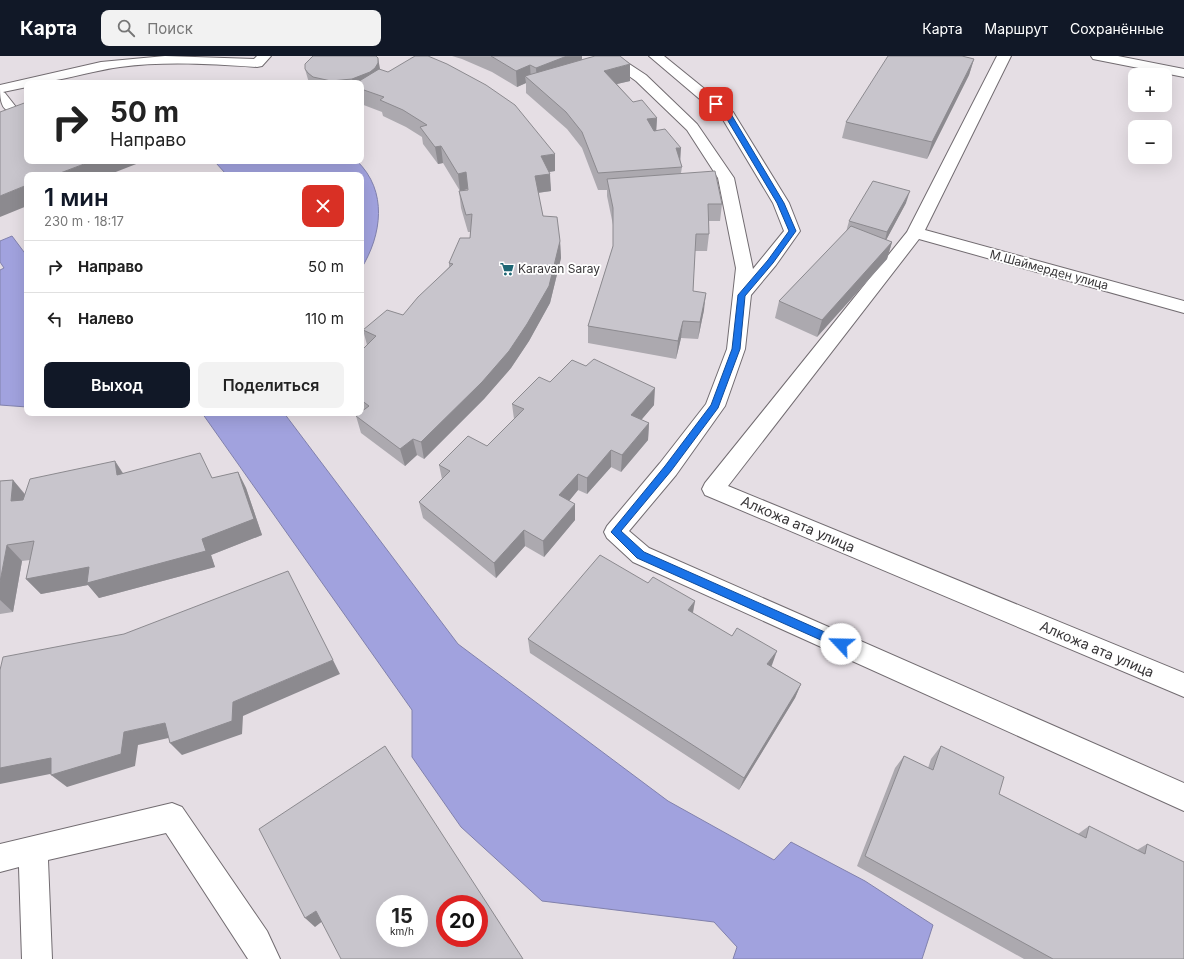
<!DOCTYPE html>
<html lang="ru">
<head>
<meta charset="utf-8">
<style>
	body { margin:0; font-family:Inter,sans-serif; background:#f2f2f2; color:#222; height:100vh; display:flex; flex-direction:column; font-size:15px; white-space:nowrap }
	* { box-sizing:border-box; margin:0 }
	p { font-size:13px; color:#767676 }
	.icon { flex:none; width:22px; height:22px; fill:none; stroke:currentColor; stroke-width:2; stroke-linecap:round; stroke-linejoin:round }
	.map { position:relative; flex:1; overflow:hidden }
	.side { position:absolute; left:24px; top:116px; width:340px; height:244px; display:flex; flex-direction:column; background:#fff; border-radius:8px; box-shadow:0 4px 16px #0002 }
	.side>* { flex:none }
	.hud { position:absolute; left:24px; top:24px; width:340px; height:84px; border-radius:8px; box-shadow:0 4px 16px #0002; background:#fff; color:#222; overflow:hidden }
	.buttons { position:absolute; left:1128px; top:12px; display:grid; gap:8px }
	.buttons a { display:grid; place-items:center; width:44px; height:44px; border-radius:8px; background:#fff; box-shadow:0 4px 16px #0002; font-size:20px }
	.speed { position:absolute; left:376px; top:839px; display:flex; gap:8px; font-size:20px; font-weight:700; text-align:center }
	.speed>* { display:grid; place-content:center; width:52px; height:52px; border-radius:50%; background:#fff; box-shadow:0 4px 16px #0002; line-height:1 }
	.speed small { font-size:10px; font-weight:400 }
	.speed .limit { border:6px solid #d22; background:#fff; color:#111 }
	.pin { position:absolute; display:grid; place-items:center; width:34px; height:34px; color:#fff; margin:-17px; border-radius:8px; box-shadow:0 2px 6px #0006 }
	.me { position:absolute; width:44px; margin:-22px; rotate:294deg; stroke-linejoin:round; filter:drop-shadow(0 0 3px #0008) }
	.turn { display:flex; align-items:center; gap:14px; height:84px; padding:0 20px; font-size:18px }
	.turn .icon { width:52px; height:52px; stroke-width:2.5 }
	.turn b { display:block; font-size:28px; line-height:34px }
	.round { display:grid; place-items:center; flex:none; width:42px; height:42px; border-radius:8px; background:#f2f2f2 }
	.head { display:flex; align-items:center; justify-content:space-between; height:68px; padding:0 20px }
	h1 { font-size:24px; font-weight:600; line-height:30px; color:#111827 }
	.action { display:flex; gap:8px; margin-top:auto; padding:8px 20px }
	.action a { flex:1; height:46px; border-radius:8px; background:#111827; color:#fff; font-size:16px; font-weight:600; line-height:46px; text-align:center }
	.action a+a { background:#f2f2f2; color:#222 }
	ul { padding:0; list-style:none }
	li { display:flex; align-items:center; gap:12px; height:52px; padding:0 20px; border-top:1px solid #e0e0e0 }
	li div { flex:1 }
	li b { display:block; font-size:15px }
	li em { font-style:normal }
	header { display:flex; align-items:center; gap:24px; box-sizing:border-box; height:56px; padding:0 20px; background:#111827; color:#fff }
	header strong { font-size:19px }
	nav { display:flex; gap:22px; margin-inline-start:auto; font-size:14px }
	.search { width:280px; height:36px; background:#f2f2f2; display:flex; align-items:center; gap:10px; box-sizing:border-box; padding:0 14px; border-radius:8px; color:#767676; font-size:15px }
	.map>svg:first-child { display:block }
	.water { fill:#a1a2de; stroke:#8181ac }
	.lines { fill:none; stroke-linecap:round; stroke-linejoin:round }
	.minor-casing { stroke:#726c71; stroke-width:2 }
	.minor { fill:#fff; fill-rule:evenodd }
	.wall { fill:#aca9af }
	.shaded-wall { fill:#8c8a8f }
	.building { fill:#c8c5cc; stroke:#8c8a8f; fill-rule:evenodd }
	.route { fill:#1a73e8; stroke:#114b97 }
	.labels { text-anchor:middle; stroke-width:3.5; stroke-linejoin:round; paint-order:stroke }
	.far-poi-label { font-size:12px; fill:#373537; stroke:#fff; text-anchor:start }
	.far-street-label { font-size:12px; fill:#373537; stroke:#fff }
	.street-label { font-size:14px; fill:#373537; stroke:#fff }
</style>
</head>
<body>
<header>
<strong>Карта</strong>
<div class="search"><svg class="icon" aria-label="search" viewBox="0 0 24 24"><circle cx="10" cy="10" r="6"/><path d="M15 15l6 6"/></svg>Поиск</div>
<nav><a>Карта</a><a>Маршрут</a><a>Сохранённые</a></nav>
</header>
<div class="map">
<svg width="1184" height="903" viewBox="0 0 1184 903">
	<rect width="100%" height="100%" fill="#e5dee4"/>
	<path class="water" d="M 221,105 L 357,105 C 388,135 382,179 361,213 L 361,119 L 220,119 L 225,117 L 216,107 Z
		M 12,180 L 27,200 L 27,351 L 0,349 L 0,214 L 4,212 L 0,206 L 0,185 Z
		M 202,357 L 284,357 L 458,588 L 668,745 L 774,804 L 791,786 L 865,825 L 933,869 L 922,903 L 733,903 L 737,891 L 714,866 L 542,845 L 461,771 L 412,701 L 412,654 Z"/>
	<g class="lines">
		<defs>
			<path id="minor" d="M 165,0 L 254,3 L 257,0 L 271,0 L 262,10 L 257,11 C 211,8 165,5 120,11 C 89,15 58,27 27,27 L 27,31 L 3,36 L 5,37 L 16,51 L 14,54 C 0,58 0,40 0,29 L 101,6 Z
				M 601,0 L 617,0 L 646,19 L 697,68 L 734,122 L 753,213 L 784,175 L 773,147 L 722,62 L 649,0 L 664,0 L 733,56 L 789,147 L 800,175 L 776,209 L 751,239 L 745,293 L 725,350 L 676,419 L 629,475 L 649,492 L 1184,727 L 1184,755 L 633,506 L 607,482 L 604,476 L 607,470 L 660,407 L 706,348 L 727,293 L 736,212 L 718,122 L 687,74 L 636,25 Z
				M 997,0 L 1011,0 L 925,174 L 1184,245 L 1184,257 L 919,183 L 728,430 L 1184,617 L 1184,641 L 705,439 L 702,433 L 705,427 L 907,176 Z
				M 1091,0 L 1118,0 L 1184,13 L 1184,21 L 1098,4 L 1093,3 Z
				M 172,747 L 182,751 L 267,875 L 280,903 L 248,903 L 166,777 L 48,804 L 52,903 L 22,903 L 19,811 L 0,816 L 0,788 Z"/>
		</defs>
		<use href="#minor" class="minor-casing"/>
		<use href="#minor" class="minor"/>
	</g>
	<path class="wall" d="M 452,0 L 582,0 L 582,4 L 630,25 L 617,28 L 633,46 L 657,62 L 656,75 L 680,105 L 682,111 L 681,117 L 722,148 L 720,165 L 709,165 L 709,178 L 707,195 L 695,195 L 693,235 L 704,254 L 698,283 L 681,282 L 676,303 L 588,287 L 588,270 L 613,190 L 613,169 L 607,140 L 607,134 L 598,134 L 582,92 L 567,73 L 526,37 L 526,27 L 517,31 L 492,16 L 462,3 Z
		M 974,3 L 969,19 L 927,103 L 842,82 L 846,66 Z
		M 305,13 L 380,14 L 555,115 L 549,116 L 551,135 L 538,137 L 543,160 L 560,185 L 561,202 L 550,247 L 529,285 L 511,312 L 484,343 L 424,403 L 417,399 L 405,410 L 361,377 L 356,360 L 361,357 L 361,294 L 362,294 L 367,289 L 363,274 L 403,259 L 449,211 L 449,207 L 470,182 L 470,176 L 468,176 L 461,152 L 459,135 L 468,134 L 468,133 L 460,135 L 443,107 L 438,108 L 423,88 L 422,81 L 406,71 L 383,60 L 382,56 L 361,48 L 361,27 L 309,27 Z
		M 906,147 L 886,184 L 892,186 L 887,203 L 817,281 L 775,262 L 779,245 L 846,176 L 849,165 Z
		M 550,326 L 654,349 L 641,364 L 649,367 L 648,384 L 621,416 L 611,411 L 587,438 L 578,434 L 569,445 L 575,464 L 544,501 L 525,490 L 496,522 L 423,462 L 419,446 L 442,423 L 439,409 L 487,390 L 514,363 L 512,348 Z
		M 115,405 L 123,417 L 213,422 L 238,416 L 246,432 L 262,479 L 211,499 L 215,511 L 99,542 L 88,529 L 41,538 L 26,523 L 30,504 L 22,505 L 13,556 L 0,558 L 0,425 L 13,424 L 25,438 Z
		M 648,527 L 695,545 L 693,557 L 772,609 L 771,610 L 801,628 L 795,642 L 739,734 L 530,597 L 528,583 Z
		M 941,690 L 999,738 L 1078,778 L 1089,770 L 1137,794 L 1147,788 L 1184,903 L 1024,903 L 857,810 L 895,712 L 904,700 L 928,712 L 931,703 Z"/>
	<path class="shaded-wall" d="M 567,0 L 582,0 L 582,10 L 537,28 L 536,12 Z
		M 378,2 L 381,18 L 361,27 L 353,27 L 352,23 Z
		M 974,3 L 969,19 L 927,103 L 932,86 Z
		M 630,8 L 630,25 L 604,31 L 604,15 Z
		M 530,9 L 531,25 L 525,20 L 526,27 L 517,31 L 516,15 Z
		M 657,62 L 656,78 L 646,80 L 647,63 Z
		M 441,90 L 443,107 L 438,108 L 435,91 Z
		M 676,92 L 681,92 L 680,109 Z
		M 555,98 L 555,115 L 542,117 L 541,100 Z
		M 92,105 L 144,105 L 108,119 L 55,119 Z
		M 466,116 L 468,133 L 460,135 L 458,118 Z
		M 550,118 L 551,135 L 536,137 L 535,120 Z
		M 27,129 L 27,150 L 0,161 L 0,140 Z
		M 910,135 L 906,147 L 884,188 L 887,176 Z
		M 560,185 L 561,202 L 550,247 L 529,285 L 511,312 L 484,343 L 424,403 L 421,386 Z
		M 892,186 L 887,203 L 817,281 L 822,264 Z
		M 706,237 L 704,254 L 698,283 L 700,266 Z
		M 683,265 L 681,282 L 676,303 L 678,285 Z
		M 655,332 L 654,349 L 631,376 L 631,359 Z
		M 649,367 L 648,384 L 621,416 L 622,399 Z
		M 413,383 L 417,399 L 405,410 L 400,393 Z
		M 611,394 L 611,411 L 587,438 L 587,422 Z
		M 115,405 L 125,421 L 117,419 Z
		M 238,416 L 246,432 L 262,479 L 211,499 L 215,511 L 99,542 L 88,529 L 41,538 L 26,523 L 202,483 Z
		M 578,418 L 578,434 L 560,456 L 559,439 Z
		M 13,424 L 26,440 L 25,461 L 11,445 Z
		M 575,448 L 575,464 L 544,501 L 543,485 Z
		M 524,474 L 525,490 L 496,522 L 494,507 Z
		M 7,489 L 22,505 L 13,556 L 0,544 L 0,526 Z
		M 695,545 L 692,560 L 688,554 Z
		M 777,595 L 772,609 L 763,622 L 767,608 Z
		M 333,604 L 340,618 L 243,660 L 242,678 L 182,699 L 170,687 L 233,646 Z
		M 801,628 L 795,642 L 739,734 L 744,722 Z
		M 165,667 L 177,680 L 138,689 L 135,710 L 67,731 L 51,719 L 60,716 L 0,728 L 0,712 L 124,676 Z
		M 316,855 L 324,864 L 315,871 L 305,862 Z"/>
	<path class="building" d="M 313,0 L 376,0 L 378,2 L 378,7 L 375,12 L 370,16 L 352,23 L 331,25 L 313,21 L 308,17 L 305,13 L 305,8 Z
		M 415,0 L 428,0 L 447,8 L 486,29 L 515,49 L 555,98 L 541,100 L 550,118 L 535,120 L 543,160 L 557,161 L 560,185 L 549,230 L 527,268 L 509,295 L 482,326 L 421,386 L 413,383 L 400,393 L 356,360 L 360,357 L 361,357 L 361,356 L 369,350 L 361,344 L 361,294 L 362,294 L 376,280 L 363,274 L 387,254 L 403,259 L 418,241 L 453,208 L 449,207 L 460,182 L 470,182 L 472,158 L 466,159 L 459,135 L 468,134 L 466,116 L 458,118 L 441,90 L 435,91 L 420,71 L 427,69 L 403,54 L 380,44 L 384,41 L 361,33 L 361,27 L 356,27 L 379,13 L 388,16 Z
		M 491,0 L 567,0 L 536,12 L 530,9 L 516,15 Z
		M 595,0 L 620,0 L 630,8 L 604,15 L 633,46 L 642,44 L 657,62 L 647,63 L 654,75 L 665,73 L 681,92 L 676,92 L 682,111 L 598,117 L 582,76 L 566,56 L 525,20 Z
		M 888,0 L 962,0 L 974,3 L 932,86 L 846,66 Z
		M 27,46 L 27,105 L 92,105 L 55,119 L 27,119 L 27,129 L 0,140 L 0,56 Z
		M 715,115 L 722,148 L 708,148 L 709,178 L 696,178 L 693,235 L 706,237 L 700,266 L 683,265 L 678,285 L 588,270 L 613,190 L 613,152 L 607,123 Z
		M 873,125 L 910,135 L 887,176 L 849,165 Z
		M 851,170 L 892,186 L 822,264 L 779,245 Z
		M 594,303 L 655,332 L 631,359 L 649,367 L 622,399 L 611,394 L 587,422 L 578,418 L 559,439 L 575,448 L 543,485 L 524,474 L 494,507 L 419,446 L 450,415 L 439,409 L 468,380 L 487,390 L 524,353 L 512,348 L 539,321 L 550,326 L 572,304 L 586,310 Z
		M 200,397 L 212,422 L 238,416 L 254,463 L 202,483 L 206,495 L 87,527 L 89,511 L 26,523 L 34,485 L 7,489 L 0,526 L 0,425 L 13,424 L 11,445 L 23,444 L 30,423 L 115,405 L 117,419 Z
		M 600,499 L 648,527 L 653,521 L 695,545 L 688,554 L 732,580 L 737,572 L 777,595 L 767,608 L 801,628 L 744,722 L 528,583 Z
		M 288,515 L 333,604 L 233,646 L 232,665 L 170,687 L 165,667 L 124,676 L 121,698 L 51,719 L 51,702 L 0,712 L 0,614 L 3,601 L 124,578 Z
		M 385,690 L 523,903 L 341,903 L 316,855 L 305,862 L 259,773 ZM 385,848 L 419,848 L 419,882 L 385,882 ZM 445,848 L 479,848 L 479,882 L 445,882 Z
		M 941,690 L 1004,721 L 999,738 L 1086,782 L 1089,770 L 1145,798 L 1147,788 L 1184,806 L 1184,903 L 1053,903 L 865,800 L 904,700 L 933,714 Z"/>
	<path class="route" d="M 714,47 L 718,47 L 731,58 L 784,147 L 796,175 L 773,207 L 745,240 L 740,293 L 718,352 L 671,415 L 621,475 L 644,496 L 845,585 L 846,588 L 845,591 L 841,593 L 637,502 L 611,476 L 665,410 L 711,349 L 732,293 L 738,239 L 768,204 L 789,175 L 777,147 L 725,60 L 714,50 Z"/>
	<defs>
		<symbol id="supermarket-bare" viewBox="-9 -9 18 18"><path d="M-6-5.5h2.5l.6 2H6L4.5 2H-2.5L-4.4-4H-6ZM-1.5 3.2a1.3 1.3 0 1 0 .1 0ZM3 3.2a1.3 1.3 0 1 0 .1 0Z" fill="#1e6674" stroke="#fff" stroke-width="2.5" paint-order="stroke"/></symbol>
	</defs>
	<g fill-rule="evenodd">
		<use href="#supermarket-bare" x="497" y="203" width="20" height="20"/>
	</g>
	<g class="labels">
		<g class="far-poi-label">
			<text x="518" y="217">Karavan Saray</text>
		</g>
		<g class="far-street-label">
			<text transform="translate(1049 214) rotate(15)" y="4">М.Шаймерден улица</text>
		</g>
		<g class="street-label">
			<text transform="translate(798 468) rotate(23)" y="5">Алкожа ата улица</text>
			<text transform="translate(1097 593) rotate(23)" y="5">Алкожа ата улица</text>
		</g>
	</g>
</svg>
<div class="buttons">
<a>+</a>
<a>−</a>
</div>
<div class="speed"><div>15<small>km/h</small></div><div class="limit">20</div></div>
<div class="pin" style="left:716px;top:48px;background:#d93025"><svg class="icon" aria-label="arrive" viewBox="0 0 24 24"><path d="M6 21V4h12l-3 4 3 4H6"/></svg></div>
<svg class="me" style="left:841px;top:588px" viewBox="-20 -20 40 40"><circle r="19" fill="#fff"/><path d="M0-13L10 11 0 6-10 11z" fill="#1a73e8"/></svg>
<div class="hud">
<div class="turn"><svg class="icon" aria-label="right" viewBox="0 0 24 24"><path d="M7 20v-9h11M14 6l5 5-5 5"/></svg><div><b>50 m</b>Направо</div></div>
</div>
<section class="side">
<div class="head"><div><h1>1 мин</h1><p>230 m · 18:17</p></div><a class="round" style="background:#d93025;color:#fff"><svg class="icon" aria-label="close" viewBox="0 0 24 24"><path d="M6 6l12 12M18 6L6 18"/></svg></a></div>
<ul>
<li><svg class="icon" aria-label="right" viewBox="0 0 24 24"><path d="M7 20v-9h11M14 6l5 5-5 5"/></svg><div><b>Направо</b></div><em>50 m</em></li>
<li><svg class="icon" aria-label="left" viewBox="0 0 24 24"><path d="M17 20v-9H6M10 6l-5 5 5 5"/></svg><div><b>Налево</b></div><em>110 m</em></li>
</ul>
<div class="action"><a>Выход</a><a>Поделиться</a></div>
</section>
</div>
</body>
</html>
